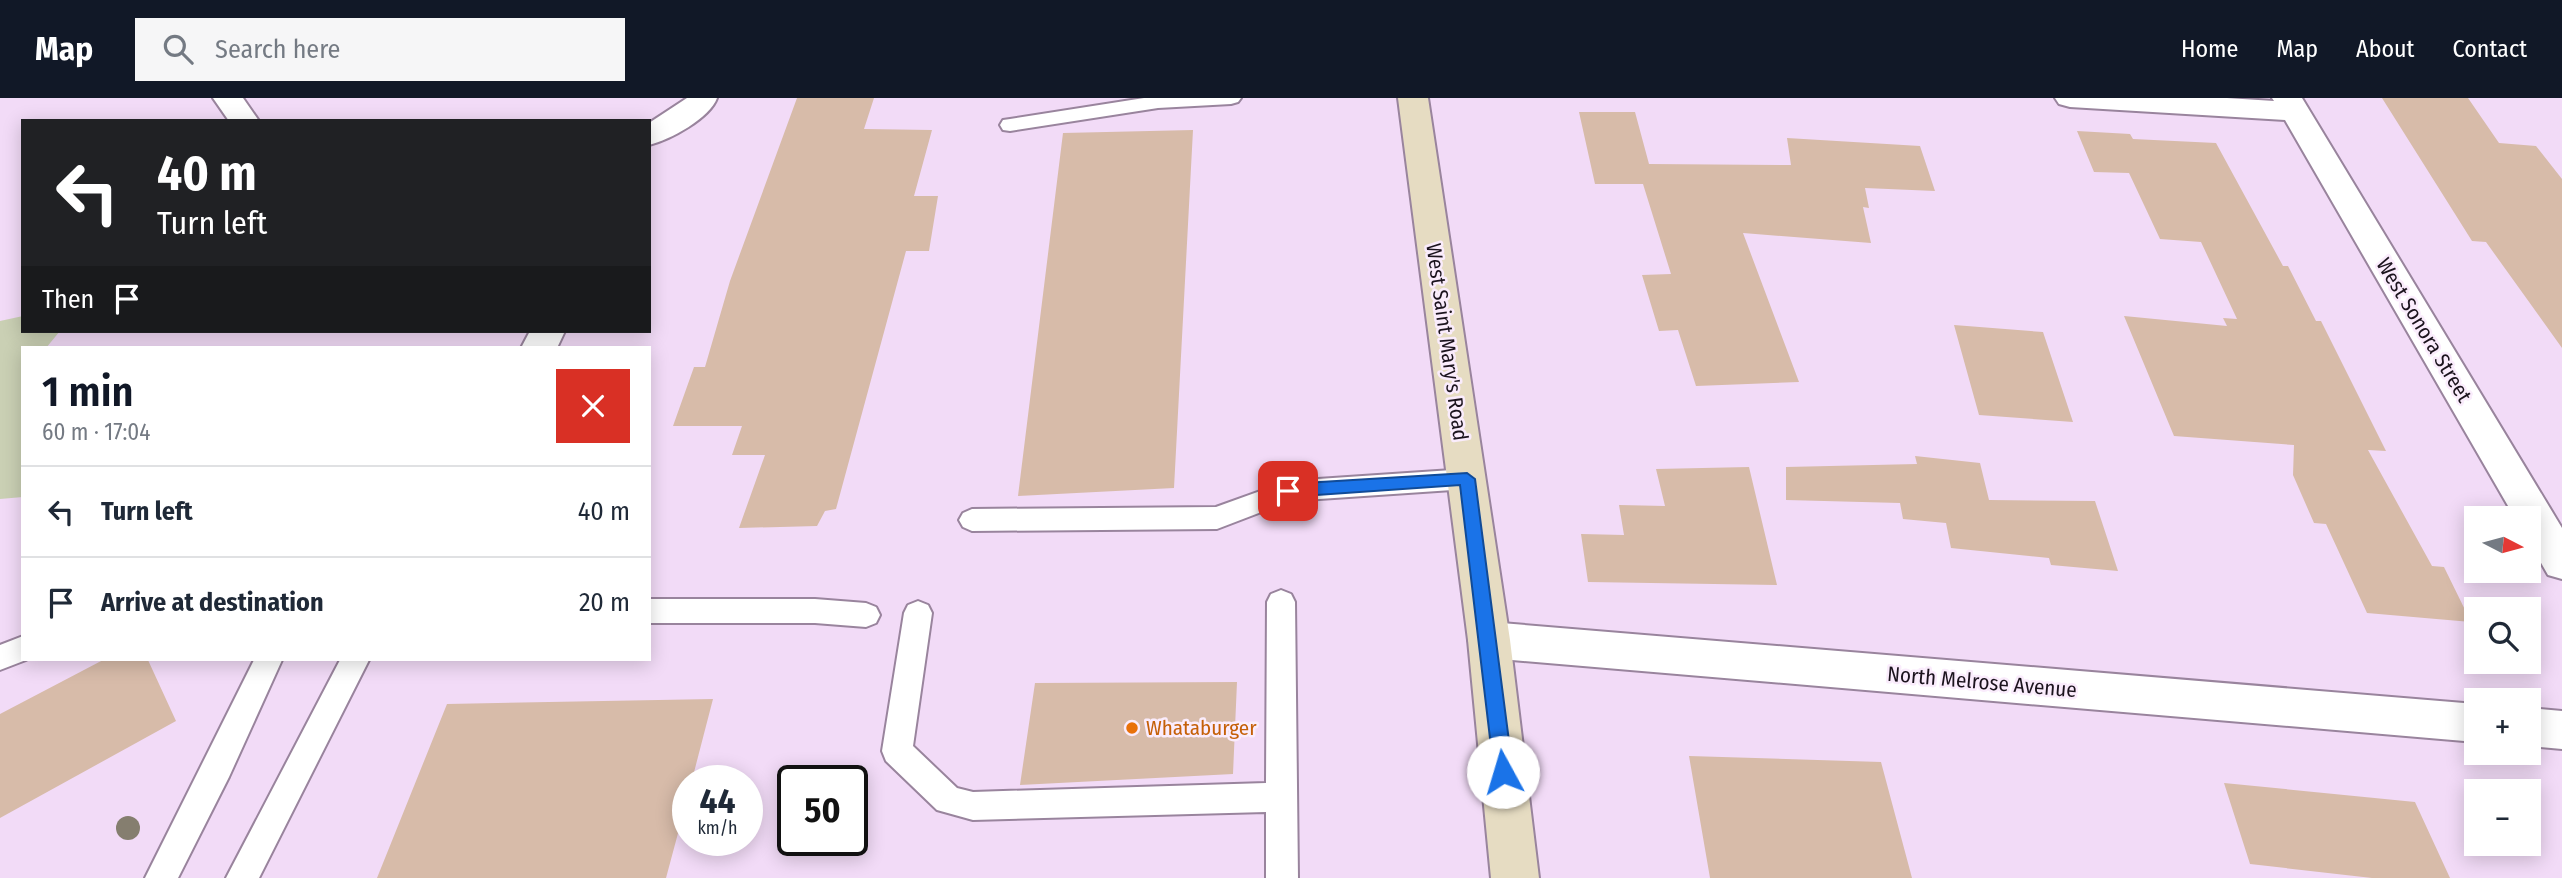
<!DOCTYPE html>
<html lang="en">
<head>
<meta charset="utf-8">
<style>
	body { margin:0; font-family:"Fira Sans Condensed",sans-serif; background:#f6f6f7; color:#1f2937; height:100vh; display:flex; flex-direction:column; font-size:26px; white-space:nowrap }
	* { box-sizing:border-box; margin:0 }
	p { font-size:23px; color:#747a83 }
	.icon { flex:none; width:38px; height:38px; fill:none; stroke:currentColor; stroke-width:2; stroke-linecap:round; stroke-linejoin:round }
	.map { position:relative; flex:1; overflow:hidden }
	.details { position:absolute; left:21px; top:248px; width:630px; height:315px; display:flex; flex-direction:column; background:#fff; border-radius:0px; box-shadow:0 4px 18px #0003 }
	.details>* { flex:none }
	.top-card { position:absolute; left:21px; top:21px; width:630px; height:214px; border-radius:0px; box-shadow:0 4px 18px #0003; background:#202124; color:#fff; overflow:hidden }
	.needle { width:46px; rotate:96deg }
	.fabs { position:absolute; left:2464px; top:408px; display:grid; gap:14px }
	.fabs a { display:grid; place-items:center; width:77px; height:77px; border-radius:0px; background:#fff; box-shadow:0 4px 18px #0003; font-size:35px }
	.speed { position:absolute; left:672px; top:667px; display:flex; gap:14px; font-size:35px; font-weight:700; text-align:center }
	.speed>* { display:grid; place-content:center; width:91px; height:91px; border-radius:50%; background:#fff; box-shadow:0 4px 18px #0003; line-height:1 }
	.speed small { font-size:18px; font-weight:400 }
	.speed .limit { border:4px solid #111; border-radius:10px; background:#fff; color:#111 }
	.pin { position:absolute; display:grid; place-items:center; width:60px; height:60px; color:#fff; margin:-30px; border-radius:14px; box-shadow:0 4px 10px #0006 }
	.me { position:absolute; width:77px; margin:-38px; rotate:354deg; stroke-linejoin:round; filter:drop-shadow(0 0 5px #0008) }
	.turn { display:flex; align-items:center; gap:24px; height:147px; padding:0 21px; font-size:32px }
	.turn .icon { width:91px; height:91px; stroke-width:2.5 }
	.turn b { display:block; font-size:49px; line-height:60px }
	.then { display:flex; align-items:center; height:66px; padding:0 21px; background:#0003; gap:14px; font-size:26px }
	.round { display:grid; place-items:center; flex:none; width:74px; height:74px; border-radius:0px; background:#f6f6f7 }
	.headline { display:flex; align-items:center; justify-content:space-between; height:119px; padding:0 21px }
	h1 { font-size:42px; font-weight:600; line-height:52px; color:#111827 }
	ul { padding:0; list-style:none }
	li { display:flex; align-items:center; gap:21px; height:91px; padding:0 21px; border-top:2px solid #e0e1e3 }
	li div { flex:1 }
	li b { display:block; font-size:26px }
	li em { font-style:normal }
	header { display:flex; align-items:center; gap:42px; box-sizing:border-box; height:98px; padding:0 35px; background:#111827; color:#fff }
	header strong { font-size:33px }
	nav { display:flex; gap:38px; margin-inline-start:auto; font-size:24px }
	.search { width:490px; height:63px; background:#f6f6f7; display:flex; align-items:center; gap:18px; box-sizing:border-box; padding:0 24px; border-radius:0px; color:#747a83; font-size:26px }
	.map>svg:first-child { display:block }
	.green { fill:#cad0b4 }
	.building { fill:#d7bba9 }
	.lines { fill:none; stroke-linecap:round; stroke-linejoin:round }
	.lane-casing { stroke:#99849d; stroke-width:4 }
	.street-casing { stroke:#99849d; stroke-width:4 }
	.secondary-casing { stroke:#99849d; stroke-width:4 }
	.lane { fill:#fff; fill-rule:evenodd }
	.street { fill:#fff; fill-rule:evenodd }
	.secondary { fill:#e6dcc2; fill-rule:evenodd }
	.tree { fill:#857e6f }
	.route { fill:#1a73e8; stroke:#114b97; stroke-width:2 }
	.food-dot { fill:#e8710a; stroke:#faecfc; stroke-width:2.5 }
	.labels { text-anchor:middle; stroke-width:5; stroke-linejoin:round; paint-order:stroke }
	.street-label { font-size:21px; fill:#1b131d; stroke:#faecfc }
	.food-label { font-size:21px; fill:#c56008; stroke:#faecfc; text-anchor:start }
</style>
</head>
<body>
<header>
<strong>Map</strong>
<div class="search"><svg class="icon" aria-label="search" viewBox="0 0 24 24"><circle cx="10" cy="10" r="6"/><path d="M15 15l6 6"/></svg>Search here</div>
<nav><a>Home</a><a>Map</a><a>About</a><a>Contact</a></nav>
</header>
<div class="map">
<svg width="2562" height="780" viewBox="0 0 2562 780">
	<rect width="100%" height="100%" fill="#f2dbf7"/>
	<path class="green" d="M 23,218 L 23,233 L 60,233 L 46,250 L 23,250 L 23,399 L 0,401 L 0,223 Z"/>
	<path class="building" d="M 797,0 L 874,0 L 864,31 L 932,32 L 914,98 L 938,98 L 929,153 L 906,153 L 836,411 L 825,413 L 817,428 L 739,430 L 765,357 L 732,357 L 742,328 L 673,328 L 694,269 L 705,269 L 730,183 Z
		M 2382,0 L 2468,0 L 2499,45 L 2536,48 L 2562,81 L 2562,250 L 2486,144 L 2472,143 Z
		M 1579,14 L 1635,14 L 1649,66 L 1791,67 L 1787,40 L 1920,48 L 1935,93 L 1865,90 L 1869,110 L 1863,109 L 1871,145 L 1743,135 L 1799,284 L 1696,288 L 1678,232 L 1659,233 L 1642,177 L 1671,176 L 1643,86 L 1595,86 Z
		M 1193,32 L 1174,390 L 1018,398 L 1063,35 Z
		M 2077,33 L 2130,36 L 2133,41 L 2216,45 L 2283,168 L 2288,168 L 2316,223 L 2321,223 L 2386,353 L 2368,352 L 2432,468 L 2444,469 L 2471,524 L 2367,515 L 2326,426 L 2314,425 L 2293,377 L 2294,347 L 2174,338 L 2124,218 L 2227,228 L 2223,220 L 2237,221 L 2201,144 L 2160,141 L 2129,75 L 2094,74 Z
		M 1954,227 L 2043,234 L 2073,324 L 1979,317 Z
		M 1915,358 L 1980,365 L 1989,402 L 2095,403 L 2118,473 L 2051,467 L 2049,460 L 1951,450 L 1946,425 L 1903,421 L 1900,405 L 1786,402 L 1786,369 L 1917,366 Z
		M 1749,369 L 1777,487 L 1588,484 L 1581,436 L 1624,437 L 1619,407 L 1665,408 L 1656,371 Z
		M 103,562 L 148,562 L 176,623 L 0,720 L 0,616 Z
		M 1237,584 L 1233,676 L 1020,687 L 1035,585 Z
		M 713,601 L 692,682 L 688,682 L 688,698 L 666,780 L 377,780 L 447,606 Z
		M 1689,658 L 1881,664 L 1912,780 L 1710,780 Z
		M 2224,685 L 2415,704 L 2450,780 L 2372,780 L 2250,766 Z"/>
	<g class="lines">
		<defs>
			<path id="lane" d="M 1144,0 L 1241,0 L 1238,4 L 1231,6 L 1158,10 L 1010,33 L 1003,32 L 1000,27 L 1003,22 L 1010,21 Z
				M 1467,371 L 1476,374 L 1480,381 L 1476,388 L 1467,391 L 1290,403 L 1217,431 L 972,433 L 963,429 L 959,422 L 963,415 L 972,411 L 1216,409 L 1288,383 Z
				M 1281,492 L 1291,496 L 1295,504 L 1298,780 L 1266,780 L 1266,714 L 973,722 L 937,712 L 886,663 L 882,653 L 904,515 L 908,507 L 918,503 L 928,507 L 932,515 L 913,648 L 957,690 L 973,694 L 1266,685 L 1267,504 L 1271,496 Z
				M 649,501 L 815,501 L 866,505 L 876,509 L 880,517 L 876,525 L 866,529 L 815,525 L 649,525 Z
				M 23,538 L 23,562 L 26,562 L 0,572 L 0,547 Z
				M 254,562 L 282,562 L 229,679 L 178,780 L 145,780 Z
				M 340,562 L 369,562 L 259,780 L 226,780 Z"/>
			<path id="street" d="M 213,0 L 243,0 L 259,23 L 229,23 Z
				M 687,0 L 717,0 C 710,20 670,42 649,47 L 649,25 Z
				M 2055,0 L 2227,0 L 2274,3 L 2272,0 L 2302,0 L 2562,430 L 2562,481 L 2548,477 L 2529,444 L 2529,420 L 2515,420 L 2285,22 L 2070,9 L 2059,6 Z
				M 530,233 L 565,233 L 557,250 L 521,250 Z
				M 1489,524 L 2476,606 L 2476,644 L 1489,560 L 1474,555 L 1468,542 L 1474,529 Z
				M 2529,610 L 2562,613 L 2562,651 L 2529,648 Z"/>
			<path id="secondary" d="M 1398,0 L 1428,0 L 1510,542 L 1539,780 L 1491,780 L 1468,542 Z"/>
		</defs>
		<use href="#lane" class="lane-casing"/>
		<use href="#street" class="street-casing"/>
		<use href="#secondary" class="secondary-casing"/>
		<use href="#lane" class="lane"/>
		<use href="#street" class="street"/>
		<use href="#secondary" class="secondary"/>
	</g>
	<circle class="tree" cx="128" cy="730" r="12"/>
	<path class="route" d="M 1467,375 L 1475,381 L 1513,674 L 1510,680 L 1503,682 L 1497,680 L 1494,674 L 1460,387 L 1288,399 L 1280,393 L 1288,386 Z"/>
	<circle class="food-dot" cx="1132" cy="630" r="7"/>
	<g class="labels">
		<g class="street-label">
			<text transform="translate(2424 232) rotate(59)" y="7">West Sonora Street</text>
			<text transform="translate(1447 244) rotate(82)" y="7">West Saint Mary's Road</text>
			<text transform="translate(1982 584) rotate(5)" y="7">North Melrose Avenue</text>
		</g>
		<g class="food-label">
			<text x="1146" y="637">Whataburger</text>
		</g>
	</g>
</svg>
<div class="fabs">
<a><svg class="needle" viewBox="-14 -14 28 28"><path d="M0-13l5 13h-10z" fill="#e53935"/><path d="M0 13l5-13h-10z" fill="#747a83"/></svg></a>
<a><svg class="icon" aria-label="search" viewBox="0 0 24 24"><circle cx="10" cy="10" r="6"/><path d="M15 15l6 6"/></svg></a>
<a>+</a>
<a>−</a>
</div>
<div class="speed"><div>44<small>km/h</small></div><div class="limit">50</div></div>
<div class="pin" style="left:1288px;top:393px;background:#d93025"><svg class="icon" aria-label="arrive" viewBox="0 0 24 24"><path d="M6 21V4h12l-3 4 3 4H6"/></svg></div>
<svg class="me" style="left:1503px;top:674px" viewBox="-20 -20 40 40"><circle r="19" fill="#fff"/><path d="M0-13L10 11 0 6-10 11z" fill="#1a73e8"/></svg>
<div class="top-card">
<div class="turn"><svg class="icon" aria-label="left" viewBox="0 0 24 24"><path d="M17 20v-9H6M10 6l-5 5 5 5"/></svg><div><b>40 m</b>Turn left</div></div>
<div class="then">Then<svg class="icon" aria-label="arrive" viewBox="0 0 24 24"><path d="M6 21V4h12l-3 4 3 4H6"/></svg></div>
</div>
<section class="details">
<div class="headline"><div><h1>1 min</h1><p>60 m · 17:04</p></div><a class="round" style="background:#d93025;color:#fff"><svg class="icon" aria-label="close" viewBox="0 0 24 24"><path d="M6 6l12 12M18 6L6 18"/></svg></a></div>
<ul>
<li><svg class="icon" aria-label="left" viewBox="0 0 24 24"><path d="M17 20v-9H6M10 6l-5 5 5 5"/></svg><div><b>Turn left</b></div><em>40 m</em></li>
<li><svg class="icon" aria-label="arrive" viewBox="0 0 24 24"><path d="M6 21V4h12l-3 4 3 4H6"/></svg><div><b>Arrive at destination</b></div><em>20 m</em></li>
</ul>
</section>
</div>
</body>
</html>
